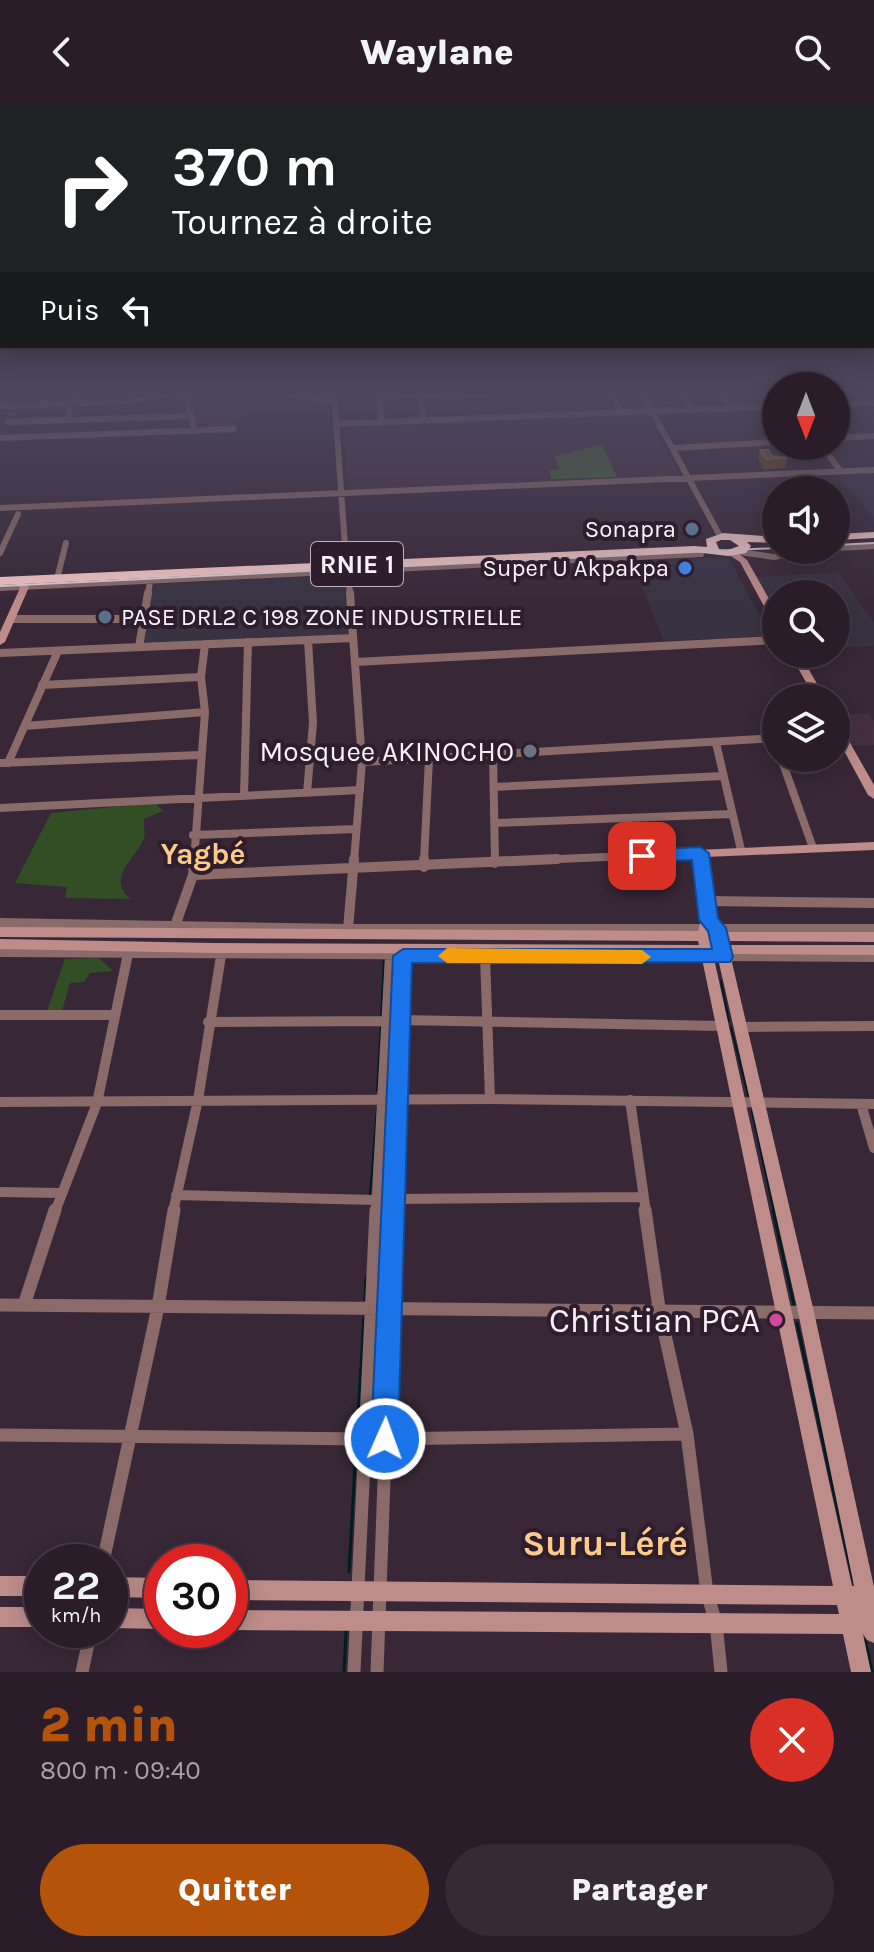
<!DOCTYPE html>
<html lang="fr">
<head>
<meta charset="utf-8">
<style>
	body { margin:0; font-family:Karla,sans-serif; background:#362a35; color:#f1f3f6; height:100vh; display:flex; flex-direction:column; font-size:30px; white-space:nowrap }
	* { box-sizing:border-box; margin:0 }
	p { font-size:26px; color:#a5a2a8 }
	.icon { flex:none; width:44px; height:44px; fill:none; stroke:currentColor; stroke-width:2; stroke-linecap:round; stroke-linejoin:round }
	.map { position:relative; height:1568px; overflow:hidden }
	.side { display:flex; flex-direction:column; background:#2a1d29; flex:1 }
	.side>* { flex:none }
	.hud { position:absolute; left:0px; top:0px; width:874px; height:244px; box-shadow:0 4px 20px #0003,0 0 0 2px #463b46; background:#202124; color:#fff; overflow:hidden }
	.needle { width:52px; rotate:180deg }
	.fabs { position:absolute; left:762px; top:268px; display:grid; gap:16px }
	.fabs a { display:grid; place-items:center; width:88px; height:88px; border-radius:50%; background:#2a1d29; box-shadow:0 4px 20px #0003,0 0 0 2px #463b46; font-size:40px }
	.speed { position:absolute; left:24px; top:1440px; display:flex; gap:16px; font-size:40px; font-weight:700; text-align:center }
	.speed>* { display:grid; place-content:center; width:104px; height:104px; border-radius:50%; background:#2a1d29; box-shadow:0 4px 20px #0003,0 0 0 2px #463b46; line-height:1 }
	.speed small { font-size:20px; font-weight:400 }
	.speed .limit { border:12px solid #d22; background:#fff; color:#111 }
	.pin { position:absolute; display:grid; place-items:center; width:68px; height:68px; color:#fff; margin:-34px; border-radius:16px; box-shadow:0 4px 12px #0006 }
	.me { position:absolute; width:88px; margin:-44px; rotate:2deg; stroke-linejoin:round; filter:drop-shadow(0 0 6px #0008) }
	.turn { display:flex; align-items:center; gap:28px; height:168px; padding:0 40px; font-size:36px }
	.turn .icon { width:104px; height:104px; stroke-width:2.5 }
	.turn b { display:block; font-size:56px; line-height:68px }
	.then { display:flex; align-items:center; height:76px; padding:0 40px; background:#0003; gap:16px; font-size:30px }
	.round { display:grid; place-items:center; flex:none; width:84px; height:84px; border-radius:42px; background:#362a35 }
	.headline { display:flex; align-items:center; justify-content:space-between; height:136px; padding:0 40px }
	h1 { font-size:48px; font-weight:800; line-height:60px; color:#b45309 }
	.cta { display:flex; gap:16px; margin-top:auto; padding:16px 40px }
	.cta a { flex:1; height:92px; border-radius:48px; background:#b45309; color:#fff; font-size:32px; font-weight:800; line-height:92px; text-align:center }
	.cta a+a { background:#362a35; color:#f1f3f6 }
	header { display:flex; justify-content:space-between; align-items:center; height:104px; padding:0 40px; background:#2a1d29; font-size:36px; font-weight:800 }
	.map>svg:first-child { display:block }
	.commercial { fill:#393242 }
	.built { fill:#452f43 }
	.green { fill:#314e25 }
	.forest { fill:#446734 }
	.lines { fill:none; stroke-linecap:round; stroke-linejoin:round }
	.stream-far1 { stroke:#011d21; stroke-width:2 }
	.stream { stroke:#011d21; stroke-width:3 }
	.street-far3 { stroke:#8a6b69; stroke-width:6 }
	.street-far2 { stroke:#8a6b69; stroke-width:8 }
	.street-far1 { stroke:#8a6b69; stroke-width:10 }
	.street { stroke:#8a6b69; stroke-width:13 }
	.secondary { fill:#be8d8a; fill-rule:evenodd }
	.highway { fill:#f7c9c6; fill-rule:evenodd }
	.rail { stroke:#dcd0db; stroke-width:2 }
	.wall { fill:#704912 }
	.building { fill:#7e5b2a; stroke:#92724b; stroke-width:2 }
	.route { fill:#1a73e8; stroke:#114b97; stroke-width:2 }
	.slow { fill:#f59e0b }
	.service-dot { fill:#5c6f8a; stroke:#2e1e2d; stroke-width:3 }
	.shop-dot { fill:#3f7fe0; stroke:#2e1e2d; stroke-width:3 }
	.worship-dot { fill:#6b7280; stroke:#2e1e2d; stroke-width:3 }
	.hotel-dot { fill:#d1479c; stroke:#2e1e2d; stroke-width:3 }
	.labels { text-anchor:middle; stroke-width:8; stroke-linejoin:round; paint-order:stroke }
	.far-poi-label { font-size:24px; fill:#fbf0fa; stroke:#2e1e2d; text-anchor:end }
	.shield { fill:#2e1e2d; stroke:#beb1bc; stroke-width:2 }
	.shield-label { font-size:26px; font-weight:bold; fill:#fbf0fa }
	.poi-label { font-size:28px; fill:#fbf0fa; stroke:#2e1e2d; text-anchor:end }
	.neighbourhood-label { font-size:30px; font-weight:bold; fill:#fdcb89; stroke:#2e1e2d }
	.near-poi-label { font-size:34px; fill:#fbf0fa; stroke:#2e1e2d; text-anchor:end }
	.near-neighbourhood-label { font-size:36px; font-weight:bold; fill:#fdcb89; stroke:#2e1e2d }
</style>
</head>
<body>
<header><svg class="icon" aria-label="back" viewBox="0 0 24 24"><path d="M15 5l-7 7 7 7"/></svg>Waylane<svg class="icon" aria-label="search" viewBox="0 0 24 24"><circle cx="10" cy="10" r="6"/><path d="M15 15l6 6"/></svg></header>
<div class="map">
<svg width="874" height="1568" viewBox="0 0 874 1568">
	<rect width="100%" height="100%" fill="#382737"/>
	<path class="commercial" d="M 874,369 L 874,414 L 838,371 Z
		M 722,453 L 729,455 L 769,528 L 765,532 L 664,537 L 631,457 Z
		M 838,468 L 874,518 L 874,542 L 836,544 L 836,490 L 776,490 L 776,509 L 756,473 Z
		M 347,471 L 352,530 L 142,540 L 152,480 Z"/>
	<path class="built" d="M 254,287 L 234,301 L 246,304 L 235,322 L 200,323 L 189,289 Z
		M 647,311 L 680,371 L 349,386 L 343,322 Z
		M 869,609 L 874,617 L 874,641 L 850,642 L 836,611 Z"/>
	<path class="green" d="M 155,699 L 163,707 L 144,715 C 143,721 146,729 144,734 C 136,755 105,774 131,795 L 65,794 L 67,783 L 15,779 L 51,709 Z
		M 99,854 L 113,867 L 90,869 L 84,878 L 70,879 L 62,907 L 47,907 L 65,855 Z"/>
	<path class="forest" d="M 602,340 L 617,373 L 552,375 L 549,367 L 559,365 L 554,352 Z"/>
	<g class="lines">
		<path class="stream-far1" d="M 721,877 L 729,917
			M 381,914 L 384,856
			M 731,923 L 749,995
			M 377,987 L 381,920
			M 752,1007 L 774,1108
			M 370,1091 L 377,1004"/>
		<path class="stream" d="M 773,1106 L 794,1201
			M 365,1196 L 366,1174
			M 797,1219 L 853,1476
			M 357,1328 L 364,1213
			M 349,1468 L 356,1342
			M 865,1536 L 872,1568
			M 344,1568 L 346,1527"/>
		<path class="street-far3" d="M 174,287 L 187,297 L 195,327
			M 278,287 L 334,298
			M 334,287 L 346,456
			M 334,287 L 349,287
			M 378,287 L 382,318
			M 611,287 L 621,308
			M 641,287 L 720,432
			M 682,287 L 694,306
			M 721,287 L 733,304
			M 419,288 L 424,316
			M 378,291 L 419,290
			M 420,292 L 544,287
			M 836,300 L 874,299
			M 0,302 L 135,297 L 173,287
			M 67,316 L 76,287
			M 8,318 L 191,312
			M 336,320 L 776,302
			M 0,334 L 234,325
			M 836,334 L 874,332
			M 821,342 L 841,367
			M 673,344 L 776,338
			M 0,404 L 874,366
			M 836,444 L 874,442
			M 739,448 L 774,453 L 810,446
			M 0,449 L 18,410
			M 348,464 L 350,491
			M 58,471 L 66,439
			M 0,484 L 701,450
			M 148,491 L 150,477"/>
		<path class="street-far2" d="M 350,489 L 362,658 L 354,757
			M 12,515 L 143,515
			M 139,543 L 148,489
			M 0,549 L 353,534
			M 355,558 L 776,536
			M 42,581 L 201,573
			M 25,622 L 205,608
			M 716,639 L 741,746
			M 493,650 L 495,757
			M 781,654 L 813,744
			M 362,658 L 776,634
			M 0,659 L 200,651
			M 8,659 L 58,547
			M 494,683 L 723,672
			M 307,689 L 313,619 L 308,536
			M 244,692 L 248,538
			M 0,704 L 360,686
			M 494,719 L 731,710
			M 193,731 L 356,725
			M 194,757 L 205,608 L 201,573 L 205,540
			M 424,757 L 429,654
			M 511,757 L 700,749"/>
		<path class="street-far1" d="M 495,755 L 495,759
			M 424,763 L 424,755
			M 193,771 L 557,755
			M 708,797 L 874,799
			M 0,819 L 348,825 L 874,825
			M 175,822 L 193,771 L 194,755
			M 348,825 L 354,755
			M 0,848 L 874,853
			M 485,852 L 490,995
			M 0,911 L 114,911
			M 400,916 L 722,922
			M 208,918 L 385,917
			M 740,923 L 874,922
			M 630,996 L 646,1108
			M 0,998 L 490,995 L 874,1000
			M 861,1000 L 874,1044
			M 0,1088 L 61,1089
			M 176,1091 L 376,1096
			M 395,1095 L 643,1093
			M 55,1108 L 97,999 L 128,850
			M 173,1108 L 198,996 L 221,852
			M 376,1108 L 390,851
			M 394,1108 L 403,852"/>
		<path class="street" d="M 645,1106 L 659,1204 L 687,1330 L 707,1489 L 716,1519 L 721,1568
			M 0,1201 L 874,1209
			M 24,1201 L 55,1106
			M 0,1331 L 365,1335
			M 385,1335 L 687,1330
			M 103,1458 L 158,1203 L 174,1106
			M 82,1568 L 91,1526
			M 354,1568 L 376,1106
			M 377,1568 L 394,1106"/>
		<path class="secondary" d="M 729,447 L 735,447 L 747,456 L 776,507 L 776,518 L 771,515 L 740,458 L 729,451 Z
			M 21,473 L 24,474 L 25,480 L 29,483 L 5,538 L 0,541 L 0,528 L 20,484 L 16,481 L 17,476 Z
			M 790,550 L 800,550 L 825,594 L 815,594 Z
			M 836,620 L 841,623 L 874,681 L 874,695 L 868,691 L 836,632 Z
			M 874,738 L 874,746 L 706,753 L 715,810 L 714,814 L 723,828 L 874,828 L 874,838 L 727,837 L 728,841 L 874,841 L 874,851 L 730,850 L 814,1208 L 874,1483 L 874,1539 L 867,1536 L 863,1530 L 871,1568 L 851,1568 L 843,1530 L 230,1526 L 230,1506 L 839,1510 L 837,1501 L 230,1496 L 230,1476 L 833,1482 L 701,850 L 215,849 L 0,845 L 0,835 L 215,839 L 699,841 L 698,837 L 0,833 L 0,823 L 698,827 L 703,810 L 694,749 L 696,746 ZM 713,850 L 717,850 L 798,1208 L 854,1482 L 852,1482 Z
			M 0,1472 L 42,1472 L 42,1492 L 0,1492 Z
			M 110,1473 L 162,1474 L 162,1494 L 110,1493 Z
			M 0,1503 L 42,1503 L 42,1523 L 0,1523 Z
			M 110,1504 L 162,1505 L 162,1525 L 110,1524 Z"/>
		<path class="highway" d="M 874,428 L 874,434 L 836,436 L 836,430 Z
			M 723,429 L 776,433 L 776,439 L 747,438 L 751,442 L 746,449 L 728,452 L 694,448 L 0,481 L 0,473 L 694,442 L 707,443 L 706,435 ZM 721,436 L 730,436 L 739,442 L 728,446 L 719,445 L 716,438 Z"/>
		<path class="rail" d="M 836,441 L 874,439
			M 0,482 L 776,444"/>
	</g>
	<path class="wall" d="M 801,342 L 816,342 L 815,349 L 806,349 Z
		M 760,346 L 772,352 L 787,354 L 785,364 L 764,365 L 758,355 Z"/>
	<path class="building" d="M 760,346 L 768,346 L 772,352 L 787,354 L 766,355 Z"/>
	<linearGradient id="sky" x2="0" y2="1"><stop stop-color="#1f151e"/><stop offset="0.57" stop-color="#4d475e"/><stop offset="1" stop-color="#4d475e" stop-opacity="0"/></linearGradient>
	<rect width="874" height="506" fill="url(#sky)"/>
	<path class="route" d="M 700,743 L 709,749 L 718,814 L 726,824 L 733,853 L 730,858 L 412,859 L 398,1335 L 394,1344 L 385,1348 L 375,1344 L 371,1335 L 393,852 L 403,845 L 712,845 L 708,827 L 699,816 L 692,756 L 642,758 L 633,752 L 642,746 Z"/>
	<path class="slow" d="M 447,844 L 642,846 L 651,853 L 642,860 L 447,859 L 438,852 Z"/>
	<g class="service-dot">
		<circle cx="692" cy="425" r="8"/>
		<circle cx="105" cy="513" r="8"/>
	</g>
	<circle class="shop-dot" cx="685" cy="464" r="8"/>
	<circle class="worship-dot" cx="530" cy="647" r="8"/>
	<circle class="hotel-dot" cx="776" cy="1216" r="8"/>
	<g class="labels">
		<g class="far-poi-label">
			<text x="676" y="433">Sonapra</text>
			<text x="669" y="472">Super U Akpakpa</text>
			<text x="121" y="521" text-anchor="start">PASE DRL2 C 198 ZONE INDUSTRIELLE</text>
		</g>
		<rect class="shield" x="311" y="438" width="92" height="44" rx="6"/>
		<g class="shield-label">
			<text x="357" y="469">RNIE 1</text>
		</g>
		<g class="poi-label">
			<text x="514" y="657">Mosquee AKINOCHO</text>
		</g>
		<g class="neighbourhood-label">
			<text x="203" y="760">Yagbé</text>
		</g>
		<g class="near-poi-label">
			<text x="760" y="1228">Christian PCA</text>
		</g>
		<g class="near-neighbourhood-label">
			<text x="605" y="1451">Suru-Léré</text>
		</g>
	</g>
</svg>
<div class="fabs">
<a><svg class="needle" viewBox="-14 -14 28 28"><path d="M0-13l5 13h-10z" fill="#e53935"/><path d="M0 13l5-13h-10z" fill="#a5a2a8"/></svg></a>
<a><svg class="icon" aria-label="sound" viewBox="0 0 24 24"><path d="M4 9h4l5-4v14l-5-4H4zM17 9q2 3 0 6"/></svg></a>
<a><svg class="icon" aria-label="search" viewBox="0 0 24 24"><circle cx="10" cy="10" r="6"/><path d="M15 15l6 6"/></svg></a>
<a><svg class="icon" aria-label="layers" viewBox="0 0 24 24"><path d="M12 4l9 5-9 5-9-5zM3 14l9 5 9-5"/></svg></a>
</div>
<div class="speed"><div>22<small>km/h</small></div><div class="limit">30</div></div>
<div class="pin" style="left:642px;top:752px;background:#d93025"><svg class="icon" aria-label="arrive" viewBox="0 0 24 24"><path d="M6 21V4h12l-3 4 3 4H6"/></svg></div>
<svg class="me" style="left:385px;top:1335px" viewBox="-20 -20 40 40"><circle r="17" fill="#1a73e8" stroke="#fff" stroke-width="3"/><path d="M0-11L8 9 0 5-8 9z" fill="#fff"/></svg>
<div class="hud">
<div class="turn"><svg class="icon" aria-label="right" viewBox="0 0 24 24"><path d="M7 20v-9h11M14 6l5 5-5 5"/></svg><div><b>370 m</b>Tournez à droite</div></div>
<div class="then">Puis<svg class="icon" aria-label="left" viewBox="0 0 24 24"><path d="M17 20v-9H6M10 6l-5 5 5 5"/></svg></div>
</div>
</div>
<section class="side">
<div class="headline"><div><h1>2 min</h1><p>800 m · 09:40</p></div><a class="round" style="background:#d93025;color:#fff"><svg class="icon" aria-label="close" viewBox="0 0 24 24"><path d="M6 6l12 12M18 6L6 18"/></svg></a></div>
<div class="cta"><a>Quitter</a><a>Partager</a></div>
</section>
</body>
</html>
